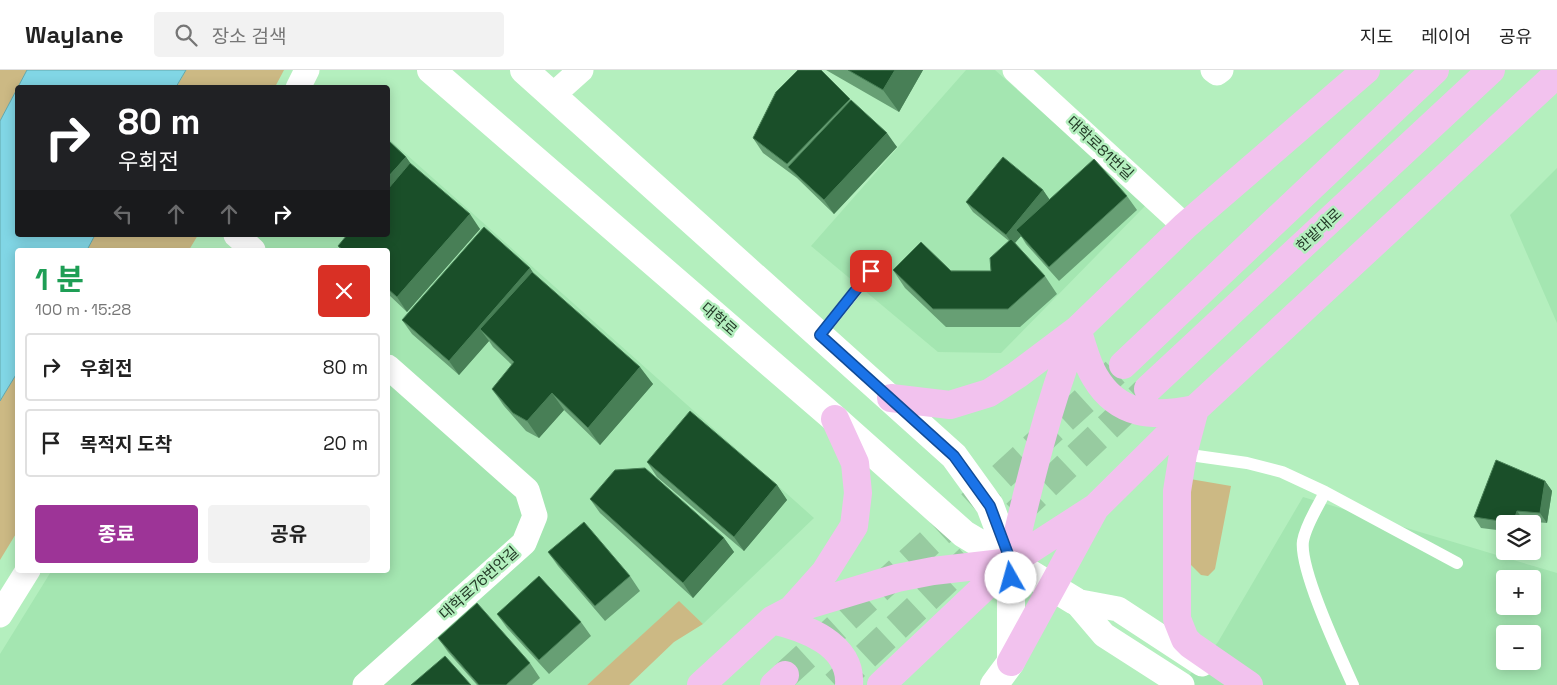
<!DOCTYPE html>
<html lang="ko">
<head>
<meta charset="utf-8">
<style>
	body { margin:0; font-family:"Space Grotesk","Noto Sans KR",sans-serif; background:#f2f2f2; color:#222; height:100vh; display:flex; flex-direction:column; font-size:19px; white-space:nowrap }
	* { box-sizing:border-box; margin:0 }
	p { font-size:16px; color:#767676 }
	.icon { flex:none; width:28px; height:28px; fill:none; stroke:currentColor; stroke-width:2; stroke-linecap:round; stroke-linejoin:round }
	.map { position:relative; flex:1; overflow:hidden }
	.details { position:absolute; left:15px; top:178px; width:375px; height:325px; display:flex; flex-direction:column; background:#fff; border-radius:5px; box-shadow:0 2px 12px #0003 }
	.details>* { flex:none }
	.banner { position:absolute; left:15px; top:15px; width:375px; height:152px; border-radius:5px; box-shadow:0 2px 12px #0003; background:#202124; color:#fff; overflow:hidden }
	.controls { position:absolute; left:1496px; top:445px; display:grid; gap:10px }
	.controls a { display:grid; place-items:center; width:45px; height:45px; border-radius:5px; background:#fff; box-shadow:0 2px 12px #0003; font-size:25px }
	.pin { position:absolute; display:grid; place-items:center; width:42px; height:42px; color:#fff; margin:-21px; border-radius:10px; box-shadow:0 2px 8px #0006 }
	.me { position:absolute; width:55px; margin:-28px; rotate:353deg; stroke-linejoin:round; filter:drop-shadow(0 0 4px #0008) }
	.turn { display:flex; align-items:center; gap:18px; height:105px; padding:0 20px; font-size:22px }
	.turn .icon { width:65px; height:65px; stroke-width:2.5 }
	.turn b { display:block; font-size:35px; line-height:42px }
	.lanes { display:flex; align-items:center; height:48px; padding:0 20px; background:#0003; justify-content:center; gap:25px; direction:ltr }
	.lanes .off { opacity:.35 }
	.round { display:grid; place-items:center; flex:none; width:52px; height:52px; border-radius:5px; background:#f2f2f2 }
	.overview { display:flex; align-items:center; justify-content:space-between; height:85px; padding:0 20px }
	h1 { font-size:30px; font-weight:700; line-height:38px; color:#1e9e55 }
	.primary-button { display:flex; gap:10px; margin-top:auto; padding:10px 20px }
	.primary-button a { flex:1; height:58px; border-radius:5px; background:#9d3497; color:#fff; font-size:20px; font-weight:700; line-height:58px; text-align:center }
	.primary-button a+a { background:#f2f2f2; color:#222 }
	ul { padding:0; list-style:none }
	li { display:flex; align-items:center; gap:15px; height:68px; margin:0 10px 8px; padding:0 10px; border:2px solid #e0e0e0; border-radius:5px }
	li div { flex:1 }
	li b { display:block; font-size:19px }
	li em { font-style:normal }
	header { display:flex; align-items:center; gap:30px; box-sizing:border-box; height:70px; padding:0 25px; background:#fff; border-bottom:1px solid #e0e0e0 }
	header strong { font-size:24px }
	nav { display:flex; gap:28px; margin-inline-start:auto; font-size:18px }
	.search { width:350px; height:45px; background:#f2f2f2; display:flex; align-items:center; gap:12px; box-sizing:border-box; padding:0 18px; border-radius:5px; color:#767676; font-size:19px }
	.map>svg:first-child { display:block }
	.built { fill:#a4e6b1; fill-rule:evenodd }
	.green { fill:#ccb984 }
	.water { fill:#81d6e5; stroke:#65a7ac }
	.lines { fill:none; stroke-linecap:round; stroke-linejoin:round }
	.primary-tunnel { stroke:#97cba0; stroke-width:28; stroke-dasharray:28 14; stroke-linecap:butt }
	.service { stroke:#fff; stroke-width:12 }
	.minor { stroke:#fff; stroke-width:25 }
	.tertiary { stroke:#fff; stroke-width:28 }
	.secondary { stroke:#fff; stroke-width:28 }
	.primary { stroke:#f2c2ee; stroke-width:28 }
	.wall { fill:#679f74 }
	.shaded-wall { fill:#487f56 }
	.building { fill:#1a4f29; stroke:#487f56 }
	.route-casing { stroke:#114b97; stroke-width:12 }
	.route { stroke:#1a73e8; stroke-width:9 }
	.labels { text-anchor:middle; stroke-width:5; stroke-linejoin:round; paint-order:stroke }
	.street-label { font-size:15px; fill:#233a27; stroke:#b4efbe }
</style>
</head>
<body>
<header>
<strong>Waylane</strong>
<div class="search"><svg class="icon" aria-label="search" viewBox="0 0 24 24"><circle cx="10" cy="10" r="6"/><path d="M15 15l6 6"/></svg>장소 검색</div>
<nav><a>지도</a><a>레이어</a><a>공유</a></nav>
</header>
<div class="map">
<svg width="1557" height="615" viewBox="0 0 1557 615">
	<rect width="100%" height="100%" fill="#b4efbe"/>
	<path class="built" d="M 966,0 L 995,0 L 1146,135 L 1001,283 L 938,282 L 811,176 Z
		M 388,68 L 814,448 L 703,554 L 679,532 L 587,615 L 0,615 L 0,584 L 52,500 L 388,500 L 388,180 L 238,180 L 245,165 L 388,165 Z
		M 1557,98 L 1557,253 L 1510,145 Z
		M 1303,427 L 1557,503 L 1557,615 L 1181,615 L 1218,572 ZM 1505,509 L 1532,509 L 1532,536 L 1505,536 ZM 1505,564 L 1532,564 L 1532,591 L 1505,591 Z"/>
	<path class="green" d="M 0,0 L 27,0 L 0,51 Z
		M 186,0 L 284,0 L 275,17 L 176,18 Z
		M 95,165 L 198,165 L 189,180 L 87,180 Z
		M 17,303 L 17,462 L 0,490 L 0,331 Z
		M 1190,409 L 1231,416 L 1215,499 L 1208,506 L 1201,505 L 1185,489 Z
		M 679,531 L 703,554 L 674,572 L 629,615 L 587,615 Z"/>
	<path class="water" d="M 27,0 L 186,0 L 176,17 L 18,18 L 18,165 L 95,165 L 87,180 L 18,180 L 17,303 L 0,331 L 0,51 Z"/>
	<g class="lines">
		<path class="primary-tunnel" d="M 1016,444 L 1145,322
			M 785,605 L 1123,295
			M 835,615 L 969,489"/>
		<path class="service" d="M 820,265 L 882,188
			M 1183,384 L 1247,393 L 1282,402 L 1325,422 L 1457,493
			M 1325,422 C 1318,437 1306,454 1303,471 C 1299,499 1340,586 1353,615"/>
		<path class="minor" d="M 1015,0 L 1185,156
			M 1213,0 L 1217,3 L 1221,0
			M 298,18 L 307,0
			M 552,26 L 581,0
			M 236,165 L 253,180
			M 1075,531 L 1118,539 L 1202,594
			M 1075,531 L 1104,565 L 1182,615
			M 0,545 L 28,500
			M 365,615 L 524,473 L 535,446 L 527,420 L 388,297"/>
		<path class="tertiary" d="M 431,0 L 835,349 L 964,464 L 1011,492
			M 524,0 L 954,386 L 990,436 L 1011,492"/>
		<path class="secondary" d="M 1011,492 L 1075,531
			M 994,615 L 1011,592 L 1011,492"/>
		<path class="primary" d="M 1077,260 C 1083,275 1086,293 1095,307 C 1118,346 1154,348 1195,339 L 1183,384 L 1177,421 L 1177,549 L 1185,569 L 1191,575 L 1249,615
			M 1123,295 L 1435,0
			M 1148,319 L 1491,0
			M 891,328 L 950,335 L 989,323 L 1017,305 L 1077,260 L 1185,156 L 1366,0
			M 1011,492 C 1029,414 1048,335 1077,260
			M 791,540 L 825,502 L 854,456 L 858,423 L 855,393 L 835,349
			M 772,550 C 804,557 852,574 849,615
			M 1011,592 L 1094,440
			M 701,615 L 772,550 L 791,540 L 897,508 L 933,501 L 1011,492
			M 774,615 L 785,605
			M 881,615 L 1011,492 L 1096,437 L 1195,339 L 1557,4"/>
	</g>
	<path class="wall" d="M 826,0 L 923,0 L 899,42 Z
		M 850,29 L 897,77 L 834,144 L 797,108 L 763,83 L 753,68 Z
		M 406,87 L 410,93 L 480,159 L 407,242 L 388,224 L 388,180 L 341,180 L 338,176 L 388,165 Z
		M 1043,120 L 1049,130 L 1127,126 L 1137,140 L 1059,211 L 1026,174 L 1021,166 L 1015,173 L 1045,206 L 1057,224 L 1020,257 L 946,257 L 905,218 L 893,200 L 991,201 L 1009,171 L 973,142 L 966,132 Z
		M 530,198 L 533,203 L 653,314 L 600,375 L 564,340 L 539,368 L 526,361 L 504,336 L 492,319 L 512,295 L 493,277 L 489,271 L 459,305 L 412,264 L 402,250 Z
		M 647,392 L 777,415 L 787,430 L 744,481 L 657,407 Z
		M 1545,411 L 1552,421 L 1547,453 L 1524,451 L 1523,454 L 1505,454 L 1505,461 L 1481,458 L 1474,447 Z
		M 590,429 L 724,468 L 734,482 L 693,528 L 600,443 Z
		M 548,482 L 630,506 L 640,521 L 605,551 L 558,496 Z
		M 497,544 L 581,552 L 591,566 L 549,604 L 507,558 Z
		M 438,568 L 530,593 L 540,608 L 532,615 L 477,615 L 448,582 Z"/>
	<path class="shaded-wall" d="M 895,0 L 923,0 L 899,42 L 883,20 Z
		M 887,63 L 897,77 L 834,144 L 824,130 Z
		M 406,87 L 416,101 L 388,133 L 388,107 Z
		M 1043,120 L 1050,130 L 1016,160 L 1021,166 L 1013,175 L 1006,165 Z
		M 470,144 L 480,159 L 407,242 L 397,227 Z
		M 530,198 L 540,213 L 480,259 L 489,271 L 459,305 L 449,291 Z
		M 640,297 L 653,314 L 600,375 L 588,358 Z
		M 552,323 L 564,340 L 539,368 L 527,351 Z
		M 1545,411 L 1552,421 L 1547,453 L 1540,443 Z
		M 777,415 L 787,430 L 744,481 L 734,467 Z
		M 1517,441 L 1524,451 L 1523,454 L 1513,453 Z
		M 724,468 L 734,482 L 693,528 L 683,513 Z"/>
	<path class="building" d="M 798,0 L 821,0 L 850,29 L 787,94 L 753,68 L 776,22 Z
		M 848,0 L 895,0 L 883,20 Z
		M 851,30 L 887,63 L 824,130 L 788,97 Z
		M 388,70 L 406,87 L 388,107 Z
		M 1003,87 L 1043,120 L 1006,165 L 966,132 Z
		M 1094,89 L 1127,126 L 1049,197 L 1016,160 Z
		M 410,93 L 470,144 L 397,227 L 388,219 L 388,180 L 343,180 L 338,176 L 347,165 L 388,165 L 388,119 Z
		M 484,157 L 530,198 L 449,291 L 402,250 Z
		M 1011,169 L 1045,206 L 1008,239 L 933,239 L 893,200 L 921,172 L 951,201 L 991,201 L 990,188 Z
		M 532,202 L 640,297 L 588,358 L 552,323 L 527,351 L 513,343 L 492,319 L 514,292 L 480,259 Z
		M 690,341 L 777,415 L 734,467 L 647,392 Z
		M 1496,390 L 1545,411 L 1540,443 L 1517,441 L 1513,453 L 1474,447 Z
		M 645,398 L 724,468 L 683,513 L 590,429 L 615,400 Z
		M 584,452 L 630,506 L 595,536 L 548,482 Z
		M 539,506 L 581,552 L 539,590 L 497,544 Z
		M 477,533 L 530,593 L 506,615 L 479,615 L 438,568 Z
		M 445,586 L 471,615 L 411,615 Z"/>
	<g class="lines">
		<defs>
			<path id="route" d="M 871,201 L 820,265 L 954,386 L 990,436 L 1011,492 L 1011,508"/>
		</defs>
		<use href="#route" class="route-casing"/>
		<use href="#route" class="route"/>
	</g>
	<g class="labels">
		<g class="street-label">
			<text transform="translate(1100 78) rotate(43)" y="5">대학로81번길</text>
			<text transform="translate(1319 160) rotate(-43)" y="5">한밭대로</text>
			<text transform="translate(719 249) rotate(41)" y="5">대학로</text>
			<text transform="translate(479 513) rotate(-42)" y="5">대학로76번안길</text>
		</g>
	</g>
</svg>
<div class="controls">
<a><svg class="icon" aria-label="layers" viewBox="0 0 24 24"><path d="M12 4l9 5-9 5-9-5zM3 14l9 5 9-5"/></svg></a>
<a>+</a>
<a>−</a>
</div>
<div class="pin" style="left:871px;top:201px;background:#d93025"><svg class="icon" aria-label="arrive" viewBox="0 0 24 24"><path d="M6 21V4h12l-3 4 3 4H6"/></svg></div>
<svg class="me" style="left:1011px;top:508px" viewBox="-20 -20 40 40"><circle r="19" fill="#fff"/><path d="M0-13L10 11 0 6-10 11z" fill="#1a73e8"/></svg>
<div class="banner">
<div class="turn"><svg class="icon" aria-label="right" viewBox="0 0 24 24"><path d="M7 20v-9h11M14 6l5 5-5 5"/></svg><div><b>80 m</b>우회전</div></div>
<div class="lanes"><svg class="icon off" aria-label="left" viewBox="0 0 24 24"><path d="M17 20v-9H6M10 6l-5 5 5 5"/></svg><svg class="icon off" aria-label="ahead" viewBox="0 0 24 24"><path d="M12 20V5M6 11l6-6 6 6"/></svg><svg class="icon off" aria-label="ahead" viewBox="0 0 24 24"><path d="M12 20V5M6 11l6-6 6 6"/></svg><svg class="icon" aria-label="right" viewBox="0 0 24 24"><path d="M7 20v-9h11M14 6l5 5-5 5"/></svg></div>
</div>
<section class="details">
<div class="overview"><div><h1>1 분</h1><p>100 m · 15:28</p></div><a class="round" style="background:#d93025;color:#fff"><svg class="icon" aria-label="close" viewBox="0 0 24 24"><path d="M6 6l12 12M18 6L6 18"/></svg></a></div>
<ul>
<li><svg class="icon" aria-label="right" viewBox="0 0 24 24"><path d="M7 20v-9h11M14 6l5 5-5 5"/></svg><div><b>우회전</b></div><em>80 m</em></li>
<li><svg class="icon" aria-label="arrive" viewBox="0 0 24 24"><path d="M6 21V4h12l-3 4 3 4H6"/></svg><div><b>목적지 도착</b></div><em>20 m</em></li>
</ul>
<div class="primary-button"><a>종료</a><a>공유</a></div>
</section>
</div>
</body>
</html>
